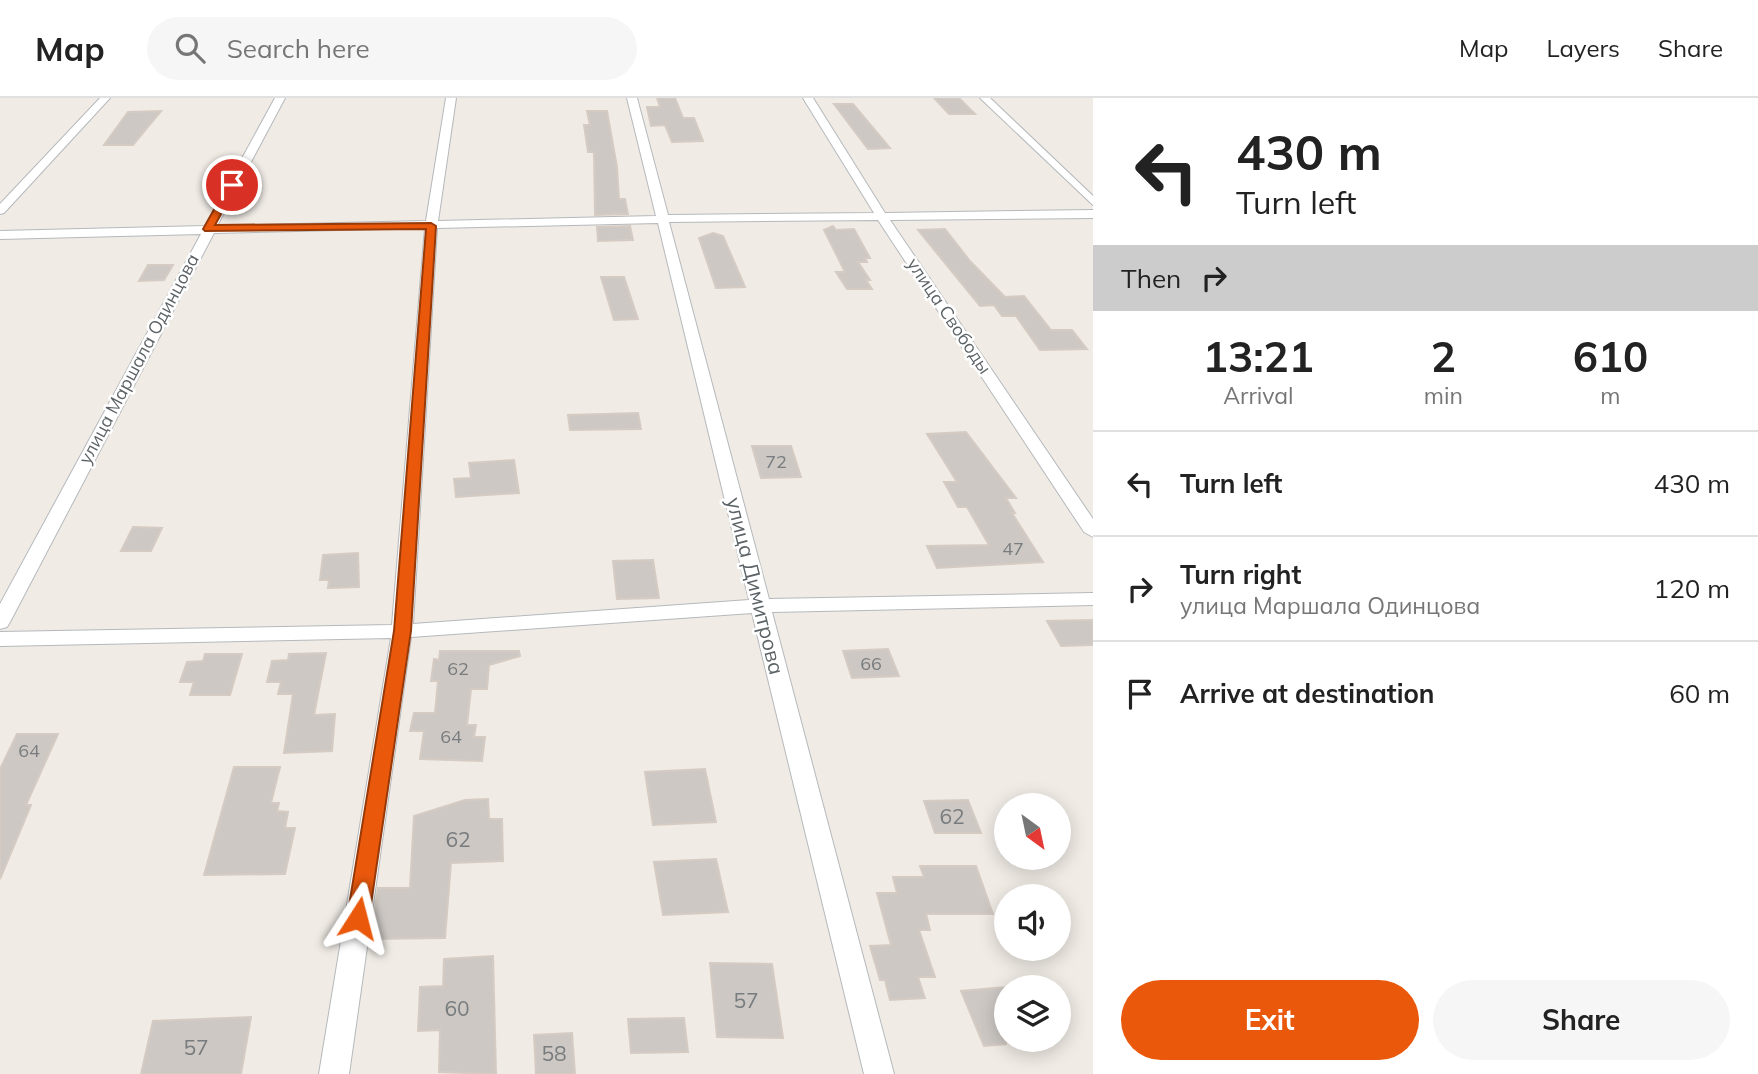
<!DOCTYPE html>
<html lang="en">
<head>
<meta charset="utf-8">
<style>
	body { margin:0; font-family:Mulish,sans-serif; background:#f6f6f6; color:#222; height:100vh; display:flex; flex-direction:column; font-size:26px; white-space:nowrap }
	* { box-sizing:border-box; margin:0 }
	p { font-size:23px; color:#767676 }
	.icon { flex:none; width:38px; height:38px; fill:none; stroke:currentColor; stroke-width:2; stroke-linecap:round; stroke-linejoin:round }
	.map { position:relative; flex:1; overflow:hidden }
	.panel { display:flex; flex-direction:column; background:#fff; width:665px }
	.panel>* { flex:none }
	.top-card { background:#fff; color:#222; overflow:hidden }
	.needle { width:46px; rotate:147deg }
	.controls { position:absolute; left:994px; top:695px; display:grid; gap:14px }
	.controls a { display:grid; place-items:center; width:77px; height:77px; border-radius:50%; background:#fff; box-shadow:0 4px 18px #0003; font-size:35px }
	.pin { position:absolute; display:grid; place-items:center; width:60px; height:60px; color:#fff; margin:-30px; border:4px solid #fff; border-radius:50%; box-shadow:0 2px 7px #0007 }
	.me { position:absolute; width:77px; margin:-38px; rotate:9deg; stroke-linejoin:round; filter:drop-shadow(0 0 5px #0008) }
	.turn { display:flex; align-items:center; gap:24px; height:147px; padding:0 28px; font-size:32px }
	.turn .icon { width:91px; height:91px; stroke-width:2.5 }
	.turn b { display:block; font-size:49px; line-height:60px }
	.then { display:flex; align-items:center; height:66px; padding:0 28px; background:#0003; gap:14px; font-size:26px }
	.eta { display:flex; justify-content:space-evenly; align-items:center; height:119px; text-align:center }
	.eta b { font-size:42px; font-weight:700; line-height:49px }
	.cta { display:flex; gap:14px; margin-top:auto; padding:14px 28px }
	.cta a { flex:1; height:80px; border-radius:42px; background:#ea580c; color:#fff; font-size:28px; font-weight:700; line-height:80px; text-align:center }
	.cta a+a { background:#f6f6f6; color:#222 }
	ul { padding:0; list-style:none }
	li { display:flex; align-items:center; gap:21px; height:105px; padding:0 28px; border-top:2px solid #e0e0e0 }
	li div { flex:1 }
	li b { display:block; font-size:26px }
	li em { font-style:normal }
	header { display:flex; align-items:center; gap:42px; box-sizing:border-box; height:98px; padding:0 35px; background:#fff; border-bottom:2px solid #e0e0e0 }
	header strong { font-size:33px }
	nav { display:flex; gap:38px; margin-inline-start:auto; font-size:24px }
	.search { width:490px; height:63px; background:#f6f6f6; display:flex; align-items:center; gap:18px; box-sizing:border-box; padding:0 24px; border-radius:38px; color:#767676; font-size:26px }
	main { display:flex; flex:1; min-height:0 }
	.map>svg:first-child { display:block }
	.building { fill:#cdc8c4; stroke:#d5cbc3; stroke-width:2 }
	.lines { fill:none; stroke-linecap:round; stroke-linejoin:round }
	.street-casing { stroke:#b5b9bc; stroke-width:2 }
	.street { fill:#fff; fill-rule:evenodd }
	.route { fill:#ea580c; stroke:#983908; stroke-width:2 }
	.labels { text-anchor:middle; stroke-width:5; stroke-linejoin:round; paint-order:stroke }
	.far-street-label { font-size:18px; fill:#5c6366; stroke:#fff }
	.number-label { font-size:18px; fill:#787c7e }
	.street-label { font-size:21px; fill:#5c6366; stroke:#fff }
	.near-number-label { font-size:21px; fill:#787c7e }
</style>
</head>
<body>
<header>
<strong>Map</strong>
<div class="search"><svg class="icon" aria-label="search" viewBox="0 0 24 24"><circle cx="10" cy="10" r="6"/><path d="M15 15l6 6"/></svg>Search here</div>
<nav><a>Map</a><a>Layers</a><a>Share</a></nav>
</header>
<main>
<div class="map">
<svg width="1093" height="976" viewBox="0 0 1093 976">
	<rect width="100%" height="100%" fill="#f0ebe5"/>
	<path class="building" d="M 657,0 L 675,0 L 683,20 L 694,20 L 703,43 L 672,44 L 665,27 L 651,28 L 647,9 L 660,9 Z
		M 934,0 L 959,0 L 975,16 L 949,16 Z
		M 834,6 L 853,6 L 890,50 L 868,51 Z
		M 161,13 L 133,47 L 104,47 L 128,14 Z
		M 587,13 L 607,13 L 617,69 L 619,101 L 625,101 L 628,116 L 595,117 L 594,54 L 588,54 L 584,27 L 590,27 Z
		M 630,128 L 633,142 L 598,143 L 597,129 Z
		M 833,128 L 836,132 L 854,131 L 870,160 L 865,160 L 867,164 L 858,164 L 870,182 L 866,182 L 872,191 L 847,191 L 836,174 L 845,174 L 824,132 Z
		M 945,131 L 970,163 L 1005,199 L 1024,198 L 1051,232 L 1072,232 L 1087,251 L 1040,252 L 1016,218 L 1002,218 L 994,207 L 980,208 L 918,132 Z
		M 713,135 L 723,138 L 745,189 L 716,190 L 699,140 Z
		M 148,167 L 173,167 L 164,182 L 139,183 Z
		M 601,179 L 624,179 L 638,221 L 614,222 Z
		M 638,315 L 641,331 L 570,332 L 568,317 Z
		M 966,334 L 1016,400 L 1006,400 L 1015,415 L 1012,415 L 1043,464 L 937,470 L 927,448 L 989,447 L 967,409 L 958,409 L 944,384 L 957,384 L 927,336 Z
		M 752,348 L 791,348 L 801,379 L 761,380 Z
		M 514,362 L 519,395 L 456,399 L 454,381 L 471,380 L 469,365 Z
		M 133,429 L 162,430 L 151,453 L 121,453 Z
		M 358,455 L 359,489 L 328,490 L 329,482 L 320,482 L 323,457 Z
		M 653,462 L 659,500 L 617,501 L 613,463 Z
		M 1093,522 L 1093,547 L 1061,548 L 1047,523 Z
		M 888,551 L 899,578 L 852,580 L 843,553 Z
		M 440,553 L 519,553 L 520,558 L 489,567 L 487,591 L 471,591 L 467,627 L 476,627 L 474,639 L 485,639 L 482,663 L 420,661 L 424,633 L 410,633 L 414,615 L 435,615 L 438,583 L 431,583 L 434,561 L 439,562 Z
		M 326,555 L 314,617 L 335,616 L 332,653 L 284,655 L 293,596 L 278,596 L 281,584 L 267,584 L 272,563 L 288,562 L 289,556 Z
		M 205,556 L 242,556 L 230,597 L 190,597 L 194,584 L 180,584 L 187,564 L 203,563 Z
		M 17,636 L 58,636 L 26,707 L 31,707 L 0,781 L 0,671 Z
		M 234,669 L 280,669 L 271,705 L 279,705 L 277,713 L 288,714 L 285,730 L 295,730 L 285,776 L 204,777 Z
		M 705,671 L 716,724 L 653,727 L 645,674 Z
		M 488,701 L 489,721 L 502,721 L 503,763 L 451,765 L 445,840 L 371,841 L 378,790 L 410,790 L 414,718 L 465,702 Z
		M 968,702 L 981,735 L 935,735 L 924,703 Z
		M 716,761 L 728,814 L 663,817 L 654,764 Z
		M 920,768 L 976,768 L 993,816 L 926,816 L 930,832 L 919,832 L 935,879 L 918,879 L 925,900 L 890,902 L 885,882 L 880,882 L 870,848 L 891,847 L 877,795 L 897,795 L 893,779 L 924,779 Z
		M 493,858 L 496,976 L 439,974 L 440,932 L 418,933 L 420,889 L 443,888 L 444,861 Z
		M 710,865 L 772,866 L 783,940 L 717,939 Z
		M 1006,889 L 1006,946 L 984,948 L 961,893 Z
		M 251,919 L 241,976 L 141,976 L 153,923 Z
		M 684,920 L 688,954 L 631,955 L 628,921 Z
		M 572,935 L 575,976 L 536,976 L 534,937 Z"/>
	<g class="lines">
		<defs>
			<path id="street" d="M 100,0 L 110,0 L 4,115 L 0,116 L 0,106 Z
				M 275,0 L 285,0 L 217,128 L 426,123 L 446,0 L 456,0 L 438,123 L 656,118 L 627,0 L 637,0 L 668,117 L 874,115 L 803,0 L 813,0 L 885,115 L 1093,112 L 1093,120 L 890,122 L 1093,421 L 1093,439 L 1084,434 L 878,122 L 669,124 L 769,501 L 1093,495 L 1093,507 L 772,514 L 894,976 L 864,976 L 752,515 L 411,539 L 349,976 L 319,976 L 391,540 L 0,548 L 0,534 L 392,527 L 425,130 L 214,135 L 10,524 L 7,529 L 0,531 L 0,506 L 201,136 L 0,141 L 0,133 L 205,128 ZM 658,125 L 749,502 L 413,526 L 437,130 Z
				M 980,0 L 990,0 L 1093,98 L 1093,107 Z"/>
		</defs>
		<use href="#street" class="street-casing"/>
		<use href="#street" class="street"/>
	</g>
	<path class="route" d="M 232,84 L 237,87 L 215,127 L 431,125 L 436,128 L 411,533 L 369,820 L 366,826 L 358,829 L 350,826 L 347,820 L 394,533 L 426,131 L 205,133 L 203,131 L 228,87 Z"/>
	<g class="labels">
		<g class="far-street-label">
			<text transform="translate(949 218) rotate(56)" y="6">улица Свободы</text>
			<text transform="translate(139 261) rotate(-62)" y="6">улица Маршала Одинцова</text>
		</g>
		<g class="number-label">
			<text x="776" y="370">72</text>
			<text x="1013" y="457">47</text>
			<text x="871" y="572">66</text>
			<text x="458" y="577">62</text>
			<text x="451" y="645">64</text>
			<text x="29" y="659">64</text>
		</g>
		<g class="street-label">
			<text transform="translate(755 488) rotate(76)" y="7">улица Димитрова</text>
		</g>
		<g class="near-number-label">
			<text x="952" y="726">62</text>
			<text x="458" y="749">62</text>
			<text x="746" y="910">57</text>
			<text x="457" y="918">60</text>
			<text x="196" y="957">57</text>
			<text x="554" y="963">58</text>
		</g>
	</g>
</svg>
<div class="controls">
<a><svg class="needle" viewBox="-14 -14 28 28"><path d="M0-13l5 13h-10z" fill="#e53935"/><path d="M0 13l5-13h-10z" fill="#767676"/></svg></a>
<a><svg class="icon" aria-label="sound" viewBox="0 0 24 24"><path d="M4 9h4l5-4v14l-5-4H4zM17 9q2 3 0 6"/></svg></a>
<a><svg class="icon" aria-label="layers" viewBox="0 0 24 24"><path d="M12 4l9 5-9 5-9-5zM3 14l9 5 9-5"/></svg></a>
</div>
<div class="pin" style="left:232px;top:87px;background:#d93025"><svg class="icon" aria-label="arrive" viewBox="0 0 24 24"><path d="M6 21V4h12l-3 4 3 4H6"/></svg></div>
<svg class="me" style="left:358px;top:820px" viewBox="-20 -20 40 40"><path d="M0-17L14 15 0 8-14 15z" fill="#ea580c" stroke="#fff" stroke-width="4"/></svg>
</div>
<section class="panel">
<div class="top-card">
<div class="turn"><svg class="icon" aria-label="left" viewBox="0 0 24 24"><path d="M17 20v-9H6M10 6l-5 5 5 5"/></svg><div><b>430 m</b>Turn left</div></div>
<div class="then">Then<svg class="icon" aria-label="right" viewBox="0 0 24 24"><path d="M7 20v-9h11M14 6l5 5-5 5"/></svg></div>
</div>
<div class="eta">
<div><b>13:21</b><p>Arrival</p></div>
<div><b>2</b><p>min</p></div>
<div><b>610</b><p>m</p></div>
</div>
<ul>
<li><svg class="icon" aria-label="left" viewBox="0 0 24 24"><path d="M17 20v-9H6M10 6l-5 5 5 5"/></svg><div><b>Turn left</b></div><em>430 m</em></li>
<li><svg class="icon" aria-label="right" viewBox="0 0 24 24"><path d="M7 20v-9h11M14 6l5 5-5 5"/></svg><div><b>Turn right</b><p>улица Маршала Одинцова</p></div><em>120 m</em></li>
<li><svg class="icon" aria-label="arrive" viewBox="0 0 24 24"><path d="M6 21V4h12l-3 4 3 4H6"/></svg><div><b>Arrive at destination</b></div><em>60 m</em></li>
</ul>
<div class="cta"><a>Exit</a><a>Share</a></div>
</section>
</main>
</body>
</html>
